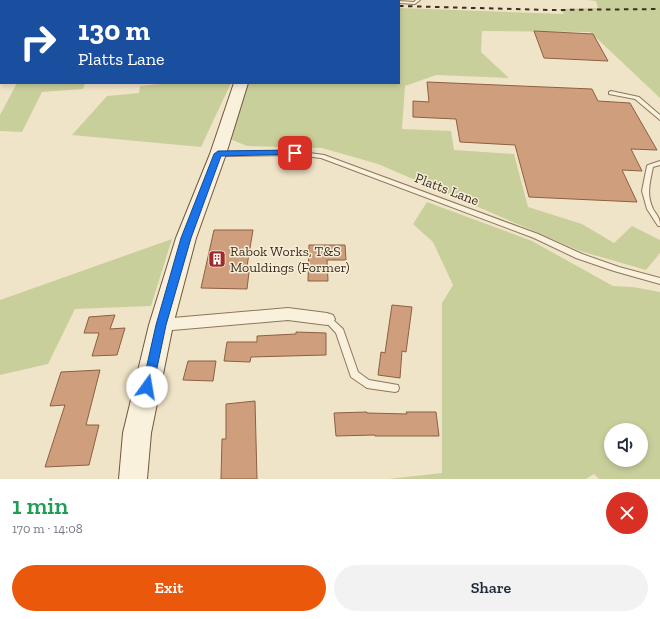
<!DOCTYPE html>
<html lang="en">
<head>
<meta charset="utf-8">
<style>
	body { margin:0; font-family:"Zilla Slab",serif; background:#f2f2f3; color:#1f2937; height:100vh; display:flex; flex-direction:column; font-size:15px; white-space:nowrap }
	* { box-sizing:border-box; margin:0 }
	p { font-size:13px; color:#747a83 }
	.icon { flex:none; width:22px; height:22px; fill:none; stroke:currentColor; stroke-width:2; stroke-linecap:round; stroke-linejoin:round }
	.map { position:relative; height:479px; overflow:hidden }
	.panel { display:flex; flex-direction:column; background:#fff; flex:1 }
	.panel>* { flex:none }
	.top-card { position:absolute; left:0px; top:0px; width:400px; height:84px; box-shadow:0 2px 6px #0003; background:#1a4fa0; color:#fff; overflow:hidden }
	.fabs { position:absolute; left:604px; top:423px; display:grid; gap:8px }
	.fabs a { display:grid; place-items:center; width:44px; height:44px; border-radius:50%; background:#fff; box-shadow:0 2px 6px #0003; font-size:20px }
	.pin { position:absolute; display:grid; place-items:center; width:34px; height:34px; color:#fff; margin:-17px; border-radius:8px; box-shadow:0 2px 6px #0006 }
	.me { position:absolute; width:44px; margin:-22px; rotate:13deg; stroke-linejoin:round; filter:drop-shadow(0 0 3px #0008) }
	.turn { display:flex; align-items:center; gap:14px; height:84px; padding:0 12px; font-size:18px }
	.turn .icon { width:52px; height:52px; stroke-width:2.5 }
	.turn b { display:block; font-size:28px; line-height:34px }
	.round { display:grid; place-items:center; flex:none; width:42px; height:42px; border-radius:21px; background:#f2f2f3 }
	.head { display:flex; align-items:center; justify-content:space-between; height:68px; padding:0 12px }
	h1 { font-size:24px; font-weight:600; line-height:30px; color:#1e9e55 }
	.cta { display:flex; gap:8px; margin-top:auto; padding:8px 12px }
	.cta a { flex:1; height:46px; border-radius:24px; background:#ea580c; color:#fff; font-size:16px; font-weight:600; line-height:46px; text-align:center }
	.cta a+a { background:#f2f2f3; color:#1f2937 }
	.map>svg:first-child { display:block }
	.green { fill:#c9cf9b; fill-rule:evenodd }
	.building { fill:#cf9f7d; stroke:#8d5f41 }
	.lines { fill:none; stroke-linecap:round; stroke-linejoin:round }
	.lane-casing { stroke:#8d765c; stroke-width:2 }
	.street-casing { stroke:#8d765c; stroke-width:2 }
	.secondary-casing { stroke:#6f573f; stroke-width:2 }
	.lane { fill:#faf1dc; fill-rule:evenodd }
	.street { fill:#faf1dc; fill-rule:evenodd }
	.secondary { fill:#faf1dc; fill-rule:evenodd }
	.rail { stroke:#3d2e20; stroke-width:2; stroke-dasharray:4.5 4.5; stroke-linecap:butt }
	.route { fill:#1a73e8; stroke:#114b97 }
	.labels { text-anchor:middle; stroke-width:3; stroke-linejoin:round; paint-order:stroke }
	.street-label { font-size:14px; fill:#3d2e20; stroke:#f7eed8 }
	.poi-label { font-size:14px; fill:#3d2e20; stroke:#f7eed8; text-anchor:start }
</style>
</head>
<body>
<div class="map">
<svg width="660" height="479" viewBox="0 0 660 479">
	<rect width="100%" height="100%" fill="#f0e4c8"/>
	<path class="green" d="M 587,0 L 660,0 L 660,98 L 590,32 L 482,31 L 481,52 L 509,78 L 436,75 L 405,86 L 402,129 L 451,131 L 454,150 L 514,154 L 528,207 L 582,224 L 614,243 L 632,226 L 660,240 L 660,253 L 646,270 L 580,251 L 378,164 L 322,148 L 247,146 L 230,139 L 247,83 L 399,83 L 399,8 L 564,14 L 559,9 L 598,8 L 596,1 Z
		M 17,83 L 85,83 L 83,89 L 42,92 L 22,132 L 0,131 L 0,115 Z
		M 172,83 L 231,83 L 201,147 L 72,135 L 107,96 L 139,93 L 140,86 Z
		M 427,202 L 532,241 L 613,286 L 633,287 L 660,292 L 660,479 L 599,479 L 594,474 L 586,479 L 388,479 L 442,473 L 442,303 L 453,285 L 433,242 L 413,224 ZM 611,430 L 641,430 L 641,460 L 611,460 Z
		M 172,239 L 151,306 L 75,309 L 48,364 L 0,375 L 0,300 Z"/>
	<path class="building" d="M 534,31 L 593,34 L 608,61 L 544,58 Z
		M 427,82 L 592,89 L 598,101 L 630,103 L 657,150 L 631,149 L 642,171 L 622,170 L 637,202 L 529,197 L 515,145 L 460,142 L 456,119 L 413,117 L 413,101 L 429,102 Z
		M 214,230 L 253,230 L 246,272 L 249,272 L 247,289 L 201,288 Z
		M 309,245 L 345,245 L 346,260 L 327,260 L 328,281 L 308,281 Z
		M 392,305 L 412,307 L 406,352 L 402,351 L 400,378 L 378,375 L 381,352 L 385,353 Z
		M 115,315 L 110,329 L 125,328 L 117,355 L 92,356 L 99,333 L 84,333 L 89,317 Z
		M 296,332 L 326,333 L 326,355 L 251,357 L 250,362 L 224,361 L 227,342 L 257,342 L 257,336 L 296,334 Z
		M 188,361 L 216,361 L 213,381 L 183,380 Z
		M 100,370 L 86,425 L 99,425 L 89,465 L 45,467 L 65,405 L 50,406 L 61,372 Z
		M 255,401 L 257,479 L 221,479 L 222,439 L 226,439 L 226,404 Z
		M 367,412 L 367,413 L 407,414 L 406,412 L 436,412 L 439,436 L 375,436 L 375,435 L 336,436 L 334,413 Z"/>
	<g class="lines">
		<defs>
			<path id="lane" d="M 381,0 L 395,0 L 396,1 L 382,1 Z
				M 416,0 L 420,0 L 415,4 L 399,3 L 398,1 L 414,2 Z
				M 611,91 L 639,97 L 660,115 L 660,120 L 635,99 L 609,94 L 609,92 Z
				M 295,151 L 324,155 L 538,234 L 582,254 L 619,267 L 660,278 L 660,284 L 614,271 L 576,258 L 534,238 L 321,158 L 295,155 L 218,156 L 215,154 L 218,152 Z
				M 660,161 L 660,165 L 653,167 C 650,182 646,194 653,209 C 657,216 660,217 660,226 L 658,226 L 647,209 L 642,191 L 647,166 L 648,165 Z
				M 327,316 L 330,317 L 343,329 L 358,372 L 369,380 L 398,385 L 399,388 L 398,391 L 395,392 L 367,388 L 351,377 L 336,333 L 323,319 L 324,317 Z"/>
			<path id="street" d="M 288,308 L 327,313 L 333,315 L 335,319 L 333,323 L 327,325 L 288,320 L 161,331 L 155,330 L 153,325 L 155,320 L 161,319 Z"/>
			<path id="secondary" d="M 234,0 L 246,0 L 247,1 L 235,1 Z
				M 234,83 L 248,83 L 226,154 L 196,238 L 173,325 L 151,433 L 147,479 L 119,479 L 123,433 L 149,325 L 176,238 L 210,154 Z"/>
		</defs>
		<use href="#lane" class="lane-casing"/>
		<use href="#street" class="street-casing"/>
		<use href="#secondary" class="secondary-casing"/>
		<use href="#lane" class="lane"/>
		<use href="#street" class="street"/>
		<use href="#secondary" class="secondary"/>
		<path class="rail" d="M 399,6 L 552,10 L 660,9"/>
	</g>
	<path class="route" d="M 295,150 L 298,151 L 298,154 L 221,156 L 191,238 L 166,325 L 153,387 L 151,390 L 147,392 L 143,390 L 142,387 L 156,325 L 181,238 L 214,154 L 218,151 Z"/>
	<defs>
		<symbol id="building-square" viewBox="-11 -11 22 22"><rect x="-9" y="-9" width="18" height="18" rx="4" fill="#9e2a2b" stroke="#f7eed8"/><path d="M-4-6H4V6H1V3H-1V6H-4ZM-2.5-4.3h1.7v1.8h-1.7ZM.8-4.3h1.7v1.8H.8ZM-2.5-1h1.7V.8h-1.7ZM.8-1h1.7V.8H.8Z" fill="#fff"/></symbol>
	</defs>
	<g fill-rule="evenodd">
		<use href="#building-square" x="207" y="249" width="20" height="20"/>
	</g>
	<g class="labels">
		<g class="street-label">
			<text transform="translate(447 189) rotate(21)" y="5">Platts Lane</text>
		</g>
		<g class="poi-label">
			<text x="230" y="256">Rabok Works, T&amp;S<tspan x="230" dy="16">Mouldings (Former)</tspan></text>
		</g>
	</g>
</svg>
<div class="fabs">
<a><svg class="icon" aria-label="sound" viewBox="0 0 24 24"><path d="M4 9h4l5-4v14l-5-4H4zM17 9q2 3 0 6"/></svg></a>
</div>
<div class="pin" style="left:295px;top:153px;background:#d93025"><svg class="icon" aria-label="arrive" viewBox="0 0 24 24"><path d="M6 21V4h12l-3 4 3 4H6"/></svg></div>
<svg class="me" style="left:147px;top:387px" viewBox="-20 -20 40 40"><circle r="19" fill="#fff"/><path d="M0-13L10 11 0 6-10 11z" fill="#1a73e8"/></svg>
<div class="top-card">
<div class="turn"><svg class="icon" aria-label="right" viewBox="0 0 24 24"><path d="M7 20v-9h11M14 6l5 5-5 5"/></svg><div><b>130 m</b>Platts Lane</div></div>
</div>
</div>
<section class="panel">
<div class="head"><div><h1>1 min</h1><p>170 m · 14:08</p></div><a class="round" style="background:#d93025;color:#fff"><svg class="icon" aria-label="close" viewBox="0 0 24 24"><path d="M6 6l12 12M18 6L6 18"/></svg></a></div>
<div class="cta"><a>Exit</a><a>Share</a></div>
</section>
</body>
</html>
